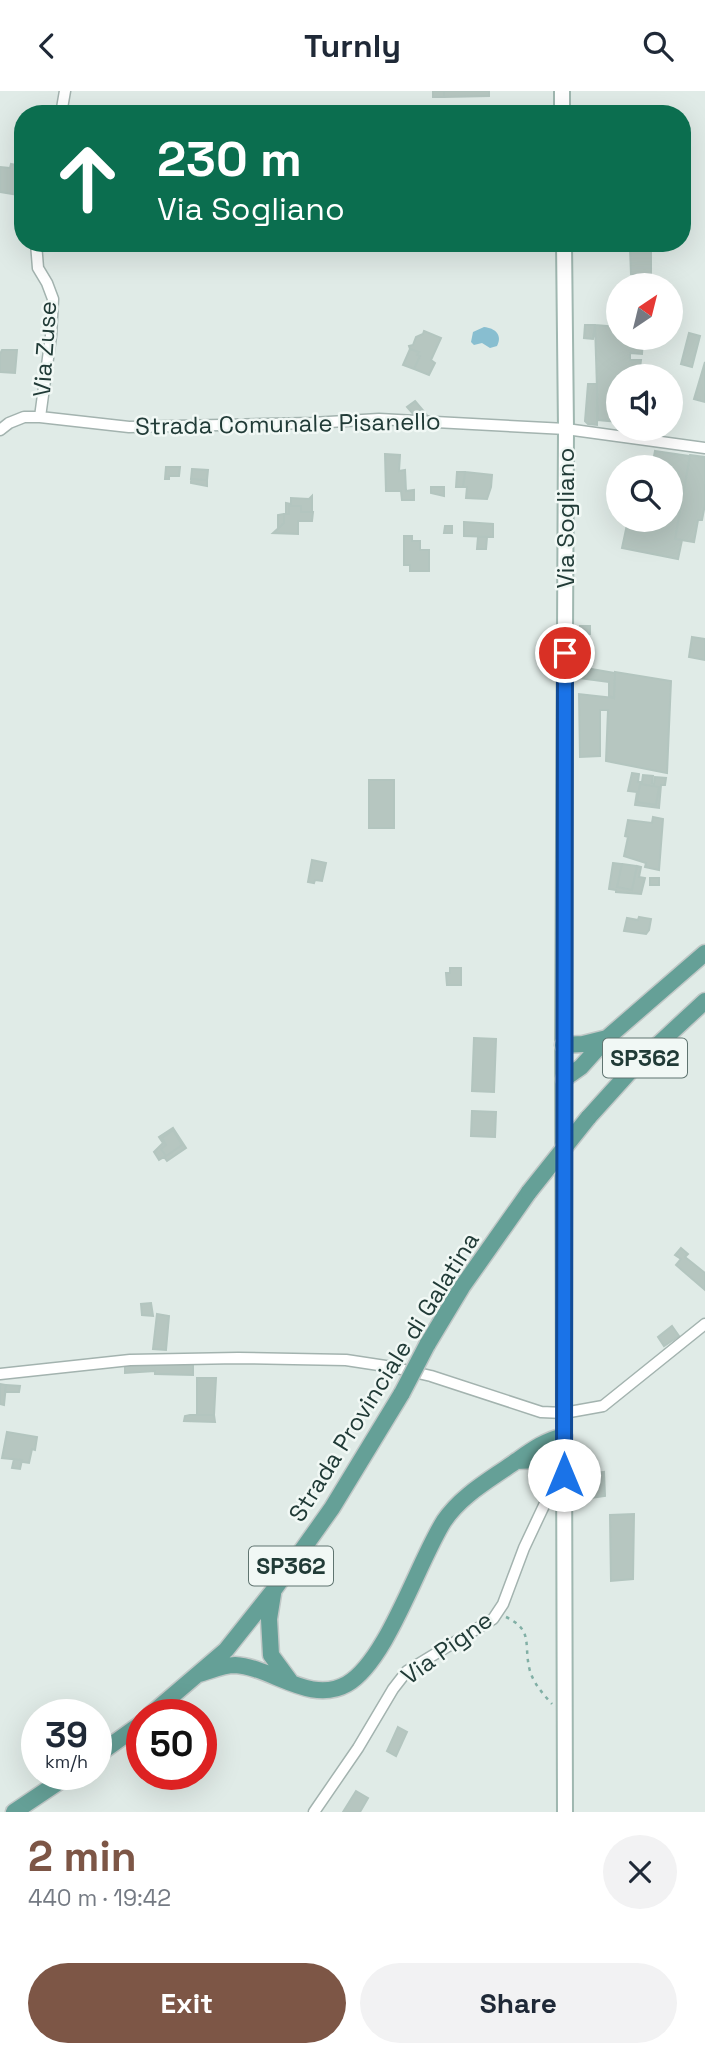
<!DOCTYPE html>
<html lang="en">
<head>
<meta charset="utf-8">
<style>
	body { margin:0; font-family:"Space Grotesk",sans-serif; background:#f2f2f3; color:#1f2937; height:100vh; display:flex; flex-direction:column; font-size:26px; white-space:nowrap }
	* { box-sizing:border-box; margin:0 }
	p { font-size:23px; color:#747a83 }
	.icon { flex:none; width:38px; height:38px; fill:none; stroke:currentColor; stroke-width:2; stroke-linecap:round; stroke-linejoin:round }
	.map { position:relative; height:1721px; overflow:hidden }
	.side { display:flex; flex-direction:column; background:#fff; flex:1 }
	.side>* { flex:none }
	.top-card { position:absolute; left:14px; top:14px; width:677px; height:147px; border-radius:28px; box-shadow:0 7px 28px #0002; background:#0b6e4f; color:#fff; overflow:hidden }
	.needle { width:46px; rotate:35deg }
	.buttons { position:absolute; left:606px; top:182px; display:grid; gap:14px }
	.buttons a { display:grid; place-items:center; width:77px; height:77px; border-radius:50%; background:#fff; box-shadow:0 7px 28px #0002; font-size:35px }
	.speed { position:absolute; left:21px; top:1608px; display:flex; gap:14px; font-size:35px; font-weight:700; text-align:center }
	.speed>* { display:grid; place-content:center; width:91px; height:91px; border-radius:50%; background:#fff; box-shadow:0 7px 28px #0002; line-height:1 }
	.speed small { font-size:18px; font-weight:400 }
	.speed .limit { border:10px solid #d22; background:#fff; color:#111 }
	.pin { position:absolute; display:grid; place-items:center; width:60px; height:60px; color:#fff; margin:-30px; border:4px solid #fff; border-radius:50%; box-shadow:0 2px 7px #0007 }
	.me { position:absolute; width:77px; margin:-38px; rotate:0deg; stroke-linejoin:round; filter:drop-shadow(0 0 5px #0008) }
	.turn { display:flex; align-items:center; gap:24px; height:147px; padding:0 28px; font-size:32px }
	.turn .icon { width:91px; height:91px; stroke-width:2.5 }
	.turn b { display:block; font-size:49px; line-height:60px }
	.round { display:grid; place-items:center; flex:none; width:74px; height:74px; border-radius:37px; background:#f2f2f3 }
	.head { display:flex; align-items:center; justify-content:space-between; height:119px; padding:0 28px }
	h1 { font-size:42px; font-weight:600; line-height:52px; color:#7d5646 }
	.primary-button { display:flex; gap:14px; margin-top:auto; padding:14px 28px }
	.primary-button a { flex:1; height:80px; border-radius:42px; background:#7d5646; color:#fff; font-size:28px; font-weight:600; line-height:80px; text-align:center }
	.primary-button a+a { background:#f2f2f3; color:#1f2937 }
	header { display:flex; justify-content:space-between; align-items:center; height:91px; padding:0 28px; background:#fff; font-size:32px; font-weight:600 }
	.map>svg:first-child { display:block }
	.water { fill:#88bed0 }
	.building { fill:#b6c6c0; stroke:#b3c5bf; stroke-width:2; fill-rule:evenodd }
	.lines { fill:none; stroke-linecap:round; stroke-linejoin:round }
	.street-casing { stroke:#a3b3af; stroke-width:13 }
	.secondary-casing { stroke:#9fb7b0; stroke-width:18 }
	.primary-casing { stroke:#c1c8c7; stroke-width:19 }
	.path { stroke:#81afa5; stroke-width:2.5; stroke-dasharray:3.5 5; stroke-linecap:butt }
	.street { stroke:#fff; stroke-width:10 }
	.secondary { stroke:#fff; stroke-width:14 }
	.primary { stroke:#65a097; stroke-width:16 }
	.primary-bridge-casing { stroke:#c1c8c7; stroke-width:19; stroke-linecap:butt }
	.primary-bridge { stroke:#65a097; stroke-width:16 }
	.route-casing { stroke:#114b97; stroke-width:18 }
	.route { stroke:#1a73e8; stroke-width:12 }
	.labels { text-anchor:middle; stroke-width:5; stroke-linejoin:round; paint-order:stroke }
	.shield { fill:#f1f8f5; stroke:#5f7470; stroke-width:2 }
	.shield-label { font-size:23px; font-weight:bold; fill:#213b37 }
	.street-label { font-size:24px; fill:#213b37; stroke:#f1f8f5 }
</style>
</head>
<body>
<header><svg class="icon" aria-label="back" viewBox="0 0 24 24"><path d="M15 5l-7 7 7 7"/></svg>Turnly<svg class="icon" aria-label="search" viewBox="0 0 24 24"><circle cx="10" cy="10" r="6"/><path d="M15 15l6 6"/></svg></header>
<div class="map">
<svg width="705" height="1721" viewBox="0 0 705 1721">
	<rect width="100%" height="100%" fill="#e0ebe7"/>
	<path class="water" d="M 484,236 C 495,237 503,244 497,255 L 490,257 L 482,252 L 474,254 L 471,251 L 473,241 Z"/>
	<path class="building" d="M 433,0 L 444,0 L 444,6 L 433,6 Z
		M 444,0 L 489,0 L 489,5 L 444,6 Z
		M 11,73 L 22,75 L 19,104 L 0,101 L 0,76 L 10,77 Z
		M 638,152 L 647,152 L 647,157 L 651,157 L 651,189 L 635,189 L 635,183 L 631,183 L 630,157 L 639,157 Z
		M 585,234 L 595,234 L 593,248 L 584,247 Z
		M 595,234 L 618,236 L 618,247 L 643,247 L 642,263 L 630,262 L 630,269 L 641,269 L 639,285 L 618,285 L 618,331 L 598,329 Z
		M 424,240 L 441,247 L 431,269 L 435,272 L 429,284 L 414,278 L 420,265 L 417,264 L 419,261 L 410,258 L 409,255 L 413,254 L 416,246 L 423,243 Z
		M 689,242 L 700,245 L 692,276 L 681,273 Z
		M 410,258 L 419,261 L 417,264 L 420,265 L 414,278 L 403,274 Z
		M 2,259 L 17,259 L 15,282 L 0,281 L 0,263 Z
		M 705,271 L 705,311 L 694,308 Z
		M 588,293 L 597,293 L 597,334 L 588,333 L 585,330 Z
		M 415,310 L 426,323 L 414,324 L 407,316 Z
		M 655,360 L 690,365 L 675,448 L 682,449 L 678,468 L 622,457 L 628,429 L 670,429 L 670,376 L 652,376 Z
		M 385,363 L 400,364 L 399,380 L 405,379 L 406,400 L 414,399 L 414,409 L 402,409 L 401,400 L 386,400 Z
		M 690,364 L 705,366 L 705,413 L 702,429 L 698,429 L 694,451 L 675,448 Z
		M 166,376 L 180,376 L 179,385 L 169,385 L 169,388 L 165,388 Z
		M 192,378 L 208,379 L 207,389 L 191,388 Z
		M 457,381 L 465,381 L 463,396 L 456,396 Z
		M 465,381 L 492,384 L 491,396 L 487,408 L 466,407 L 467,396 L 463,396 Z
		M 191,388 L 207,389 L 207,395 L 191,392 Z
		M 431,396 L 444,396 L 444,405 L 431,402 Z
		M 312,405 L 312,421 L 301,421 L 301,415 L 289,415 L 289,423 L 286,423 L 286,412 L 291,413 L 291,407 L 309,408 Z
		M 289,415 L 301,415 L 301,421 L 313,421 L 312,430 L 298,430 L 298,443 L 273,442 L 284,432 L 284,423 L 289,423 Z
		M 284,423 L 284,432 L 278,438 L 278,424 Z
		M 464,431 L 493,433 L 493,446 L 464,445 Z
		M 445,435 L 452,435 L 452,442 L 444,442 Z
		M 404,445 L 412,445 L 412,450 L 420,450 L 420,459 L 429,459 L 429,480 L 410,480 L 410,474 L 404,474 Z
		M 478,446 L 487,446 L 486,458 L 477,458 Z
		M 580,535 L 590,535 L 590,543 L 580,544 Z
		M 692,546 L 705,548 L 705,569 L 689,566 Z
		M 580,576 L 615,582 L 614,607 L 609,605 L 609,591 L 578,587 Z
		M 615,581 L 671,590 L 667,682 L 606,670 L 608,619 L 600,619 L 600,665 L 580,666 L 579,603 L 614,607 Z
		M 632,682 L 639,683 L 638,691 L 642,691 L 643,684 L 653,685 L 652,692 L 654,693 L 655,686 L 666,687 L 665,694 L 661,694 L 659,717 L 635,714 L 637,701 L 628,700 ZM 640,693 L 659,696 L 656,714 L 637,711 Z
		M 369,689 L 394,689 L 394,737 L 369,737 Z
		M 640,693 L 659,696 L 656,714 L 637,711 Z
		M 653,726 L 663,728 L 659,779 L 645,776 L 646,772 L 624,765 L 628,746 L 625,745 L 628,729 L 652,732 Z
		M 312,769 L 326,772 L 322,790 L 315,789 L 314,792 L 308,791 Z
		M 613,772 L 622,773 L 617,796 L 632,799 L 637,775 L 641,776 L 639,786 L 645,787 L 641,803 L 616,801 L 616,799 L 609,798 Z
		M 622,773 L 637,775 L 632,799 L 617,796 Z
		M 650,787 L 659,787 L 659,794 L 650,794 Z
		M 639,826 L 651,828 L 649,839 L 646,843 L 624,840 L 627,827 L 638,829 Z
		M 450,877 L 461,877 L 461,894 L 447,894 L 446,882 L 450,882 Z
		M 474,947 L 496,948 L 494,1001 L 472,1000 Z
		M 472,1020 L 496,1021 L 495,1046 L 471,1045 Z
		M 173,1037 L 186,1057 L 167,1070 L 164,1066 L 159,1069 L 154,1061 L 163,1052 L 159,1046 ZM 173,1039 L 182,1054 L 166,1065 L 161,1058 L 166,1054 L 162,1047 Z
		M 173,1039 L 182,1054 L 166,1065 L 161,1058 L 166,1054 L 162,1047 Z
		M 681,1157 L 688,1163 L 685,1166 L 705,1182 L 705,1199 L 676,1174 L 681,1168 L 675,1164 Z
		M 151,1212 L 153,1225 L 142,1224 L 141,1213 Z
		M 157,1223 L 169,1225 L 166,1259 L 153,1258 Z
		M 672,1235 L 679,1245 L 664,1255 L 658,1246 Z
		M 193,1271 L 193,1284 L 155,1283 L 155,1280 L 125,1282 L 125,1274 Z
		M 197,1287 L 216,1287 L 214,1324 L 197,1324 Z
		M 0,1293 L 6,1294 L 4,1314 L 0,1313 Z
		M 6,1294 L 20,1295 L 19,1301 L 5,1301 Z
		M 190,1324 L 214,1324 L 215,1331 L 184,1330 L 185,1325 Z
		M 7,1341 L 37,1346 L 35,1359 L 32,1358 L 29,1372 L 22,1371 L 22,1369 L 2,1367 Z
		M 14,1368 L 22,1369 L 20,1378 L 12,1377 Z
		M 582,1377 L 596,1377 L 596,1382 L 604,1381 L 605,1405 L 583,1408 Z
		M 634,1423 L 633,1488 L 611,1490 L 610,1424 Z
		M 398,1636 L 407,1641 L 396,1665 L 387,1660 Z
		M 356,1700 L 368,1707 L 360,1721 L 343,1721 Z"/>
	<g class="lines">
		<defs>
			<path id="street" d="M 61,23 L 65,0
				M 36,152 L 38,177 L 47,192 L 53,208 L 51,245 L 40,326
				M 0,339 L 9,332 L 24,326 L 40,326 L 129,336 L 312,332 L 379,328 L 566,338 L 705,357
				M 0,1283 L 130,1269 L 238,1267 L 346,1269 L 392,1276 L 431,1285 L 541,1321 L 564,1322 L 603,1315 L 705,1233
				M 314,1721 L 358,1657 L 393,1598 L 407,1580 L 493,1528 L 503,1513 L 524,1457 L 548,1406 L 564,1385"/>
			<path id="secondary" d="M 562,0 L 562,23
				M 564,152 L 566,338 L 563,954 L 565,1721"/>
			<path id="primary" d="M 563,954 L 583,953 L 607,947
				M 564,988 L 581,976 L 607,947 L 705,862
				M 588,1027 L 635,975 L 705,910
				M 427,1254 L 462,1196 L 529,1101
				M 516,1370 L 564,1368
				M 273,1503 L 269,1528 L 271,1564 L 290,1590
				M 199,1583 C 210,1580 223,1574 235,1574 C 272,1576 310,1614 347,1593 C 387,1570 418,1471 444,1430 C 460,1406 486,1391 509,1375 C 527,1363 542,1350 564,1345
				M 150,1624 L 226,1559 L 273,1500 L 332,1417 L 402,1302
				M 96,1665 L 142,1632
				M 14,1721 L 69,1684"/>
		</defs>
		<use href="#street" class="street-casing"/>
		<use href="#secondary" class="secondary-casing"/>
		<use href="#primary" class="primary-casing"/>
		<path class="path" d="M 506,1526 C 533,1539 524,1552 529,1576 C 532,1591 543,1603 552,1613"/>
		<use href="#street" class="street"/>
		<use href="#secondary" class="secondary"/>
		<use href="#primary" class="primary"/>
		<defs>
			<path id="primary-bridge" d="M 529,1101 L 588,1027
				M 402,1302 L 427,1254"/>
		</defs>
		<use href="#primary-bridge" class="primary-bridge-casing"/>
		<use href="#primary-bridge" class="primary-bridge"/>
	</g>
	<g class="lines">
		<defs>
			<path id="route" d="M 564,1384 L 565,562"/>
		</defs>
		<use href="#route" class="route-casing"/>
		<use href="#route" class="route"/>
	</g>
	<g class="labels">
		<g class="shield">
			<rect x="603" y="947.5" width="84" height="39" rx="5"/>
			<rect x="249" y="1455.5" width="84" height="39" rx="5"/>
		</g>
		<g class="shield-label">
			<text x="645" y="975">SP362</text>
			<text x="291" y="1483">SP362</text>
		</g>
		<g class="street-label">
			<text transform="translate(45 258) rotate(-86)" y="8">Via Zuse</text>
			<text transform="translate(288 333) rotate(-1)" y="8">Strada Comunale Pisanello</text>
			<text transform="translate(566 427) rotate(-90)" y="8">Via Sogliano</text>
			<text transform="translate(384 1286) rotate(-58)" y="8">Strada Provinciale di Galatina</text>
			<text transform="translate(447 1557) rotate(-36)" y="8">Via Pigne</text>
		</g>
	</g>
</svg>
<div class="buttons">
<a><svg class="needle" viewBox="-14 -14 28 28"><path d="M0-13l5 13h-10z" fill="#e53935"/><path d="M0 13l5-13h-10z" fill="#747a83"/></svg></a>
<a><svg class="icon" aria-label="sound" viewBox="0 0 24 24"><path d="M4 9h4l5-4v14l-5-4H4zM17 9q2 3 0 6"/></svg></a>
<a><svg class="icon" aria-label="search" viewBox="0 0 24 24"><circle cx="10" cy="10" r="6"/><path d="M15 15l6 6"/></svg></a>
</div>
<div class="speed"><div>39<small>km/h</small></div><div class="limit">50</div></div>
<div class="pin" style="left:565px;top:562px;background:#d93025"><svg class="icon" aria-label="arrive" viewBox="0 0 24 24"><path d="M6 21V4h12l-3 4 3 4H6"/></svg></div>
<svg class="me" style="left:564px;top:1384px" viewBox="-20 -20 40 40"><circle r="19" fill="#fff"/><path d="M0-13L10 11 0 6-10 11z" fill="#1a73e8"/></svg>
<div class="top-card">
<div class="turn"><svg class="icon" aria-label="ahead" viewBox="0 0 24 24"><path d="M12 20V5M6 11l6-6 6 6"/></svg><div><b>230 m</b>Via Sogliano</div></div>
</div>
</div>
<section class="side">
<div class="head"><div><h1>2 min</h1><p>440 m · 19:42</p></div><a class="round"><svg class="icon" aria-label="close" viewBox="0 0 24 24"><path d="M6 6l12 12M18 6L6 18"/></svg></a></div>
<div class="primary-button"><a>Exit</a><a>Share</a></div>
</section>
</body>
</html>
